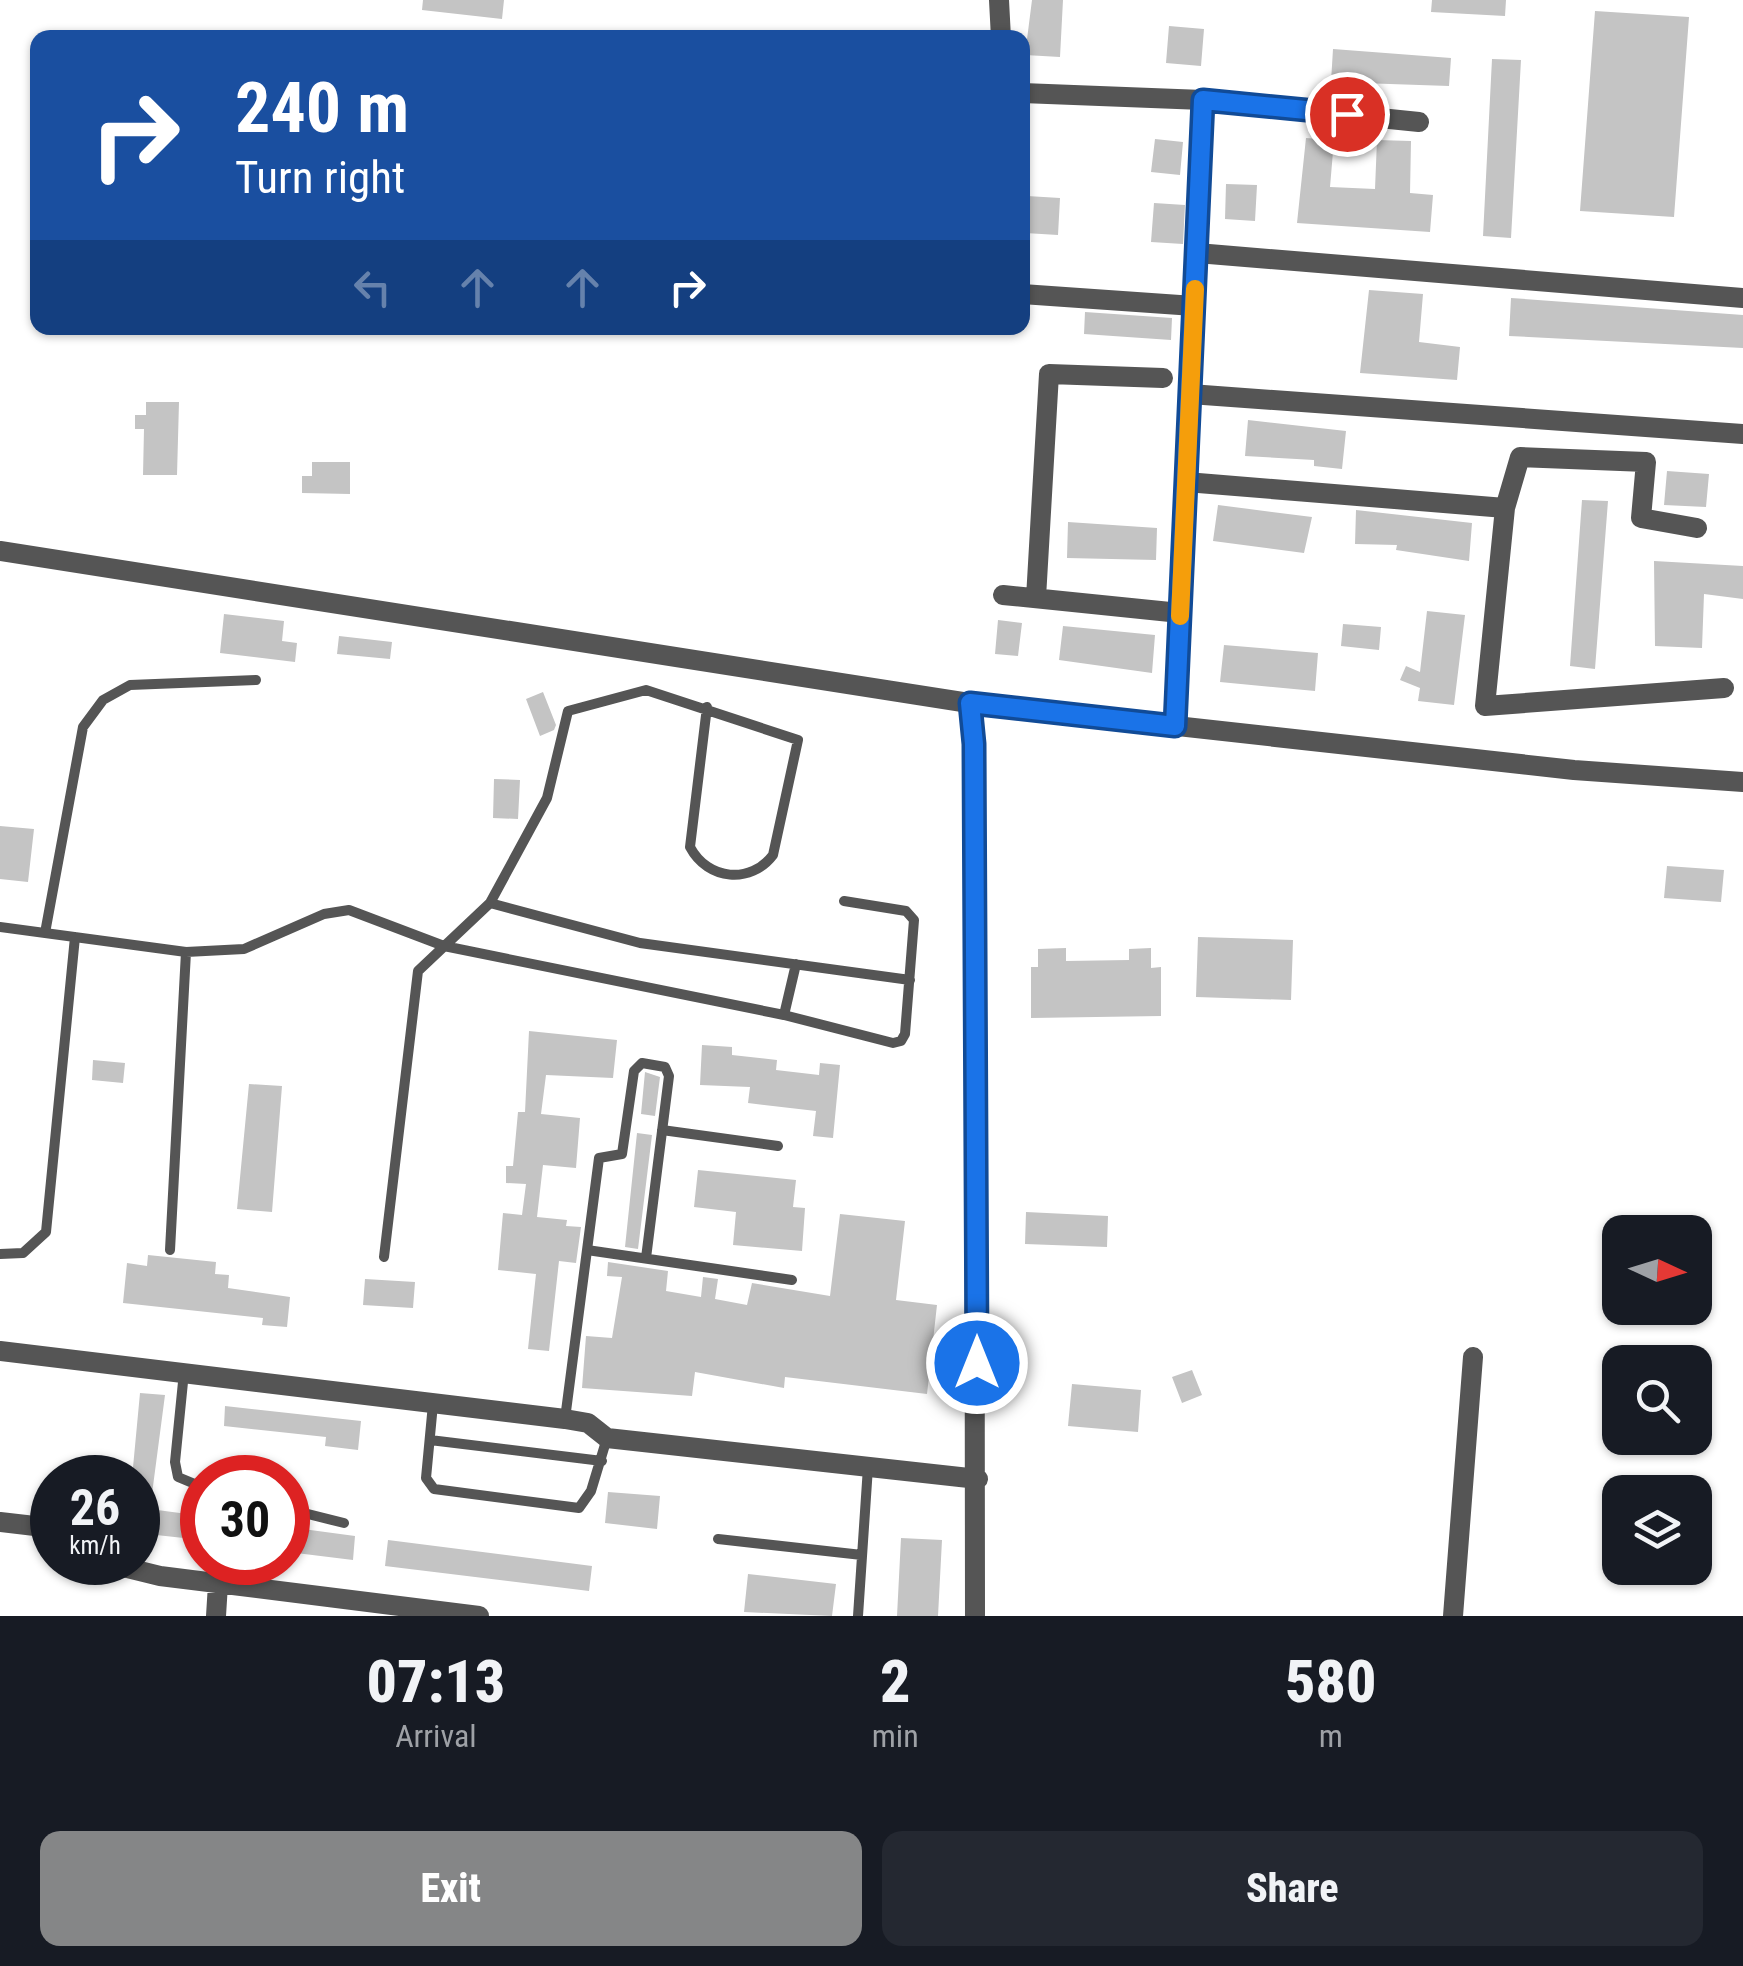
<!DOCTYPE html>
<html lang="en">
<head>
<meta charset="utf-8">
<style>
	body { margin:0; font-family:"Roboto Condensed",sans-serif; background:#242831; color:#f1f3f6; height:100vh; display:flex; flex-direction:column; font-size:38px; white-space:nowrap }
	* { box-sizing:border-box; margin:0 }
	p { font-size:32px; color:#9ea1a6 }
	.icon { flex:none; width:55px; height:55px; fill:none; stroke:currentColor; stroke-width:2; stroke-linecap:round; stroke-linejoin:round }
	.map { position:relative; height:1616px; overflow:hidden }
	.panel { display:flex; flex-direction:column; background:#171b24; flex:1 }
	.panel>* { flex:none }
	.top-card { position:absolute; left:30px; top:30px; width:1000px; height:305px; border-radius:20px; box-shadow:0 2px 8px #0004; background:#1a4fa0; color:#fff; overflow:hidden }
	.needle { width:65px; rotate:94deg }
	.fabs { position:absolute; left:1602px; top:1215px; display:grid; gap:20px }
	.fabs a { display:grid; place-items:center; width:110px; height:110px; border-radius:20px; background:#171b24; box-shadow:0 2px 8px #0004; font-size:50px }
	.speed { position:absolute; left:30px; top:1455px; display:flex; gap:20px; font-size:50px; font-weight:700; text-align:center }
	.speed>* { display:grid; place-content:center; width:130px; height:130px; border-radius:50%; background:#171b24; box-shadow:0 2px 8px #0004; line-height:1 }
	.speed small { font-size:25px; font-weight:400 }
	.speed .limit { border:15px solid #d22; background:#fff; color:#111 }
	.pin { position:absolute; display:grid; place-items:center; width:85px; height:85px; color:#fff; margin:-42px; border:5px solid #fff; border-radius:50%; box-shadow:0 2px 10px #0007 }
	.me { position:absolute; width:110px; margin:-55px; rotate:0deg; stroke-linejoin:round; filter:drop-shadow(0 0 8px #0008) }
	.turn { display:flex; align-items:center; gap:35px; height:210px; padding:0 40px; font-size:45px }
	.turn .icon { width:130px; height:130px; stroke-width:2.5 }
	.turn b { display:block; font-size:70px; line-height:85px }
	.lanes { display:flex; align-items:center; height:95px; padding:0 40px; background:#0003; justify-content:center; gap:50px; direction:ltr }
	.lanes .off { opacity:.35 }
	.eta { display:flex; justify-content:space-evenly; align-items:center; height:170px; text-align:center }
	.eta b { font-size:60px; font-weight:800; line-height:70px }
	.cta { display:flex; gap:20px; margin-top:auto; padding:20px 40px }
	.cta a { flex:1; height:115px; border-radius:20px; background:#858687; color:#fff; font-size:40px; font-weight:800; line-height:115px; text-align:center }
	.cta a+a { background:#242831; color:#f1f3f6 }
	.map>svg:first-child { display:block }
	.building { fill:#c4c4c4 }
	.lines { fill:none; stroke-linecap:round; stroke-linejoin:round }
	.service { stroke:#555; stroke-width:10 }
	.minor { stroke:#555; stroke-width:20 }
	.route-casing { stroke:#114b97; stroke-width:25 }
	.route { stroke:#1a73e8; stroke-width:18 }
	.slow { stroke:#f59e0b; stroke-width:18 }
</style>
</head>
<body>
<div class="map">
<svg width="1743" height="1616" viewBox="0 0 1743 1616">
	<rect width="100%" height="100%" fill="#fff"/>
	<path class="building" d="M 423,0 L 504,0 L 502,19 L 422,10 Z
		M 1032,0 L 1063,0 L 1060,57 L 1025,55 Z
		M 1432,0 L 1506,0 L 1505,16 L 1431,12 Z
		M 1595,11 L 1689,17 L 1674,217 L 1580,211 Z
		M 1169,26 L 1204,29 L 1201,66 L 1166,63 Z
		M 1333,49 L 1451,58 L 1449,86 L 1331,82 Z
		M 1492,59 L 1521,60 L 1511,238 L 1483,236 Z
		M 1306,138 L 1334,140 L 1330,187 L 1375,189 L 1377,140 L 1411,141 L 1410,193 L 1433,195 L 1430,232 L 1297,223 Z
		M 1155,139 L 1183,142 L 1180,175 L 1151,172 Z
		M 1226,184 L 1257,185 L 1255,221 L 1225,219 Z
		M 1027,196 L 1060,198 L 1058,235 L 1025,233 Z
		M 1154,203 L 1185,205 L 1183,244 L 1151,242 Z
		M 1369,290 L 1423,294 L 1419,342 L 1460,347 L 1457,380 L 1360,373 Z
		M 1511,298 L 1743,315 L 1743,348 L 1509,336 Z
		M 1085,312 L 1172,318 L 1171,340 L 1084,334 Z
		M 146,402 L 179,402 L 177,475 L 143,475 L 144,429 L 135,429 L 135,415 L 146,415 Z
		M 1248,420 L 1346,431 L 1342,469 L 1314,466 L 1314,460 L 1245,456 Z
		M 312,462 L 350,462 L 350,494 L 302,493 L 302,476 L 312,476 Z
		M 1667,471 L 1709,474 L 1706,507 L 1664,505 Z
		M 1582,500 L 1608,501 L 1595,669 L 1570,666 Z
		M 1218,505 L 1312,517 L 1304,553 L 1213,541 Z
		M 1356,510 L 1472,523 L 1469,561 L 1396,550 L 1397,545 L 1355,544 Z
		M 1068,522 L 1157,528 L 1156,560 L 1067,558 Z
		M 1654,561 L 1743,566 L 1743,599 L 1704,594 L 1702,648 L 1655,646 Z
		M 1427,611 L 1465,615 L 1454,705 L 1418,701 L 1420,688 L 1400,680 L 1406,666 L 1420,672 Z
		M 224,614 L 284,621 L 282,641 L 297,643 L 295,662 L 220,653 Z
		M 998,620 L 1022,623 L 1018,656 L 995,654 Z
		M 1343,624 L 1381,627 L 1379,650 L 1341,646 Z
		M 1063,626 L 1155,635 L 1152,673 L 1059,660 Z
		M 339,636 L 392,642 L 390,659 L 337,654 Z
		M 1224,645 L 1318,653 L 1315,691 L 1220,682 Z
		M 543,692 L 556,725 L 554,730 L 540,736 L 526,699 Z
		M 494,779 L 520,780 L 518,819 L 493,818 Z
		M 0,826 L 34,829 L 28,882 L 0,879 Z
		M 1667,866 L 1724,870 L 1721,902 L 1664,898 Z
		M 1198,937 L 1293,940 L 1291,1000 L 1196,997 Z
		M 1066,948 L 1066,961 L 1129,960 L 1129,949 L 1151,948 L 1151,968 L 1161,967 L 1161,1016 L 1031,1018 L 1031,967 L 1038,967 L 1038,949 Z
		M 529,1031 L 617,1040 L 613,1078 L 546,1075 L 541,1114 L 580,1118 L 576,1168 L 543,1165 L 537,1217 L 567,1220 L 566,1226 L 581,1227 L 576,1263 L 559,1261 L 549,1351 L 528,1349 L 536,1274 L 498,1270 L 503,1213 L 522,1215 L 526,1184 L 506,1183 L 506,1166 L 513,1166 L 518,1112 L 525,1112 Z
		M 702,1045 L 732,1047 L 732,1055 L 777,1060 L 776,1070 L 819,1075 L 820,1063 L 840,1065 L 833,1138 L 813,1136 L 816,1111 L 748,1103 L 750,1087 L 700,1085 Z
		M 93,1060 L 125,1063 L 123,1083 L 92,1080 Z
		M 645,1072 L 660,1077 L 655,1116 L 641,1114 Z
		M 249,1084 L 282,1086 L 272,1212 L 237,1209 Z
		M 637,1133 L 652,1135 L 638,1249 L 625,1247 Z
		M 698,1170 L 796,1180 L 793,1207 L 805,1208 L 802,1251 L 733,1245 L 736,1212 L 694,1207 Z
		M 1026,1212 L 1108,1216 L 1107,1247 L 1025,1244 Z
		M 840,1214 L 905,1221 L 896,1300 L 937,1305 L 927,1394 L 785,1377 L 784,1388 L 695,1372 L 692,1396 L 582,1388 L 586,1336 L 612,1338 L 622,1277 L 607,1276 L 608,1262 L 668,1271 L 666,1291 L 701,1297 L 703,1277 L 718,1279 L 715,1299 L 747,1305 L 752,1283 L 830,1296 Z
		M 148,1255 L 216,1262 L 215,1274 L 229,1275 L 228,1288 L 290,1297 L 287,1327 L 262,1325 L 263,1318 L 123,1303 L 127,1263 L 147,1266 Z
		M 365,1279 L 415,1282 L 413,1308 L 363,1305 Z
		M 1192,1370 L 1202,1395 L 1182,1403 L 1172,1377 Z
		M 1072,1384 L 1141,1390 L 1138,1432 L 1068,1426 Z
		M 140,1393 L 165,1395 L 150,1509 L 202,1516 L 202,1540 L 138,1533 L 138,1478 L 132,1478 Z
		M 225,1406 L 361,1421 L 358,1450 L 325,1446 L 326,1437 L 224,1426 Z
		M 608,1492 L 660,1496 L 657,1529 L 605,1523 Z
		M 288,1527 L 355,1536 L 353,1560 L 288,1552 Z
		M 901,1538 L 942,1540 L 938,1616 L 897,1616 Z
		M 388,1540 L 592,1566 L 589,1591 L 385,1566 Z
		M 748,1574 L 836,1584 L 832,1616 L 744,1612 Z"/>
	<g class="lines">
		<path class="service" d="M 490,903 L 640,943 L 910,980
			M 0,927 L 186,952 L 244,949 L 324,914 L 349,910 L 444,946 L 784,1015 L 893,1043 L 901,1041 L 905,1034 L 914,920 L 906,911 L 844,901
			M 45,933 L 83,727 L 103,700 L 130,685 L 256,680
			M 784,1015 L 796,964
			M 662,1130 L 778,1146
			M 170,1250 L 186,952
			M 587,1250 L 792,1280
			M 0,1254 L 23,1253 L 46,1232 L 75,937
			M 384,1257 L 418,971 L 490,903 L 547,798 L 568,711 L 646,690 L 798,740 L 773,855 C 751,884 708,881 690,847 L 707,707
			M 184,1372 L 175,1462 L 178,1477 L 202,1487
			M 433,1404 L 426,1478 L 434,1489 L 579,1508 L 591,1491 L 607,1438
			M 565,1419 L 599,1158 L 622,1154 L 634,1071 L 642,1063 L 665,1067 L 669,1076 L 646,1258
			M 430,1440 L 602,1461
			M 288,1509 L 344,1523
			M 718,1539 L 862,1555
			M 858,1616 L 868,1467"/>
		<path class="minor" d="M 999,0 L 1001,38
			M 1022,93 L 1203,100 L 1419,122
			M 1197,253 L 1743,298
			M 1022,294 L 1194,306
			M 1190,394 L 1743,434
			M 1186,482 L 1505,508
			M 1697,528 L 1641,518 L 1646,462 L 1520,457 L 1505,508 L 1485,706 L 1724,688
			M 0,551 L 969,703 L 974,744 L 975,1616
			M 1003,595 L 1180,613
			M 1036,598 L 1049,374 L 1163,378
			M 969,703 L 1574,770 L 1743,782
			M 1175,726 L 1203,100
			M 0,1351 L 565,1419 L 588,1423 L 607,1438 L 978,1479
			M 0,1522 L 52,1528
			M 103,1562 L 160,1576 L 479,1616
			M 216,1616 L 218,1584
			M 1453,1616 L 1473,1357"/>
	</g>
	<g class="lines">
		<defs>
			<path id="route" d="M 977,1363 L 974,744 L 970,703 L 1175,726 L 1203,100 L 1347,114"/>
		</defs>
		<use href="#route" class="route-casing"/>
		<use href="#route" class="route"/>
		<path class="slow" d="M 1180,616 L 1195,289"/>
	</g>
</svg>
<div class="fabs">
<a><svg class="needle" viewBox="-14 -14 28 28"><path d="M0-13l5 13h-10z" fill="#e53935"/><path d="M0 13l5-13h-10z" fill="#9ea1a6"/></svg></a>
<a><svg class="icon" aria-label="search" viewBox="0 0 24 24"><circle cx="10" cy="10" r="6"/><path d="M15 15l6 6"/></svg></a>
<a><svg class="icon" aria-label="layers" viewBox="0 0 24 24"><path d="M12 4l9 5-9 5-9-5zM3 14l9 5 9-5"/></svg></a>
</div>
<div class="speed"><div>26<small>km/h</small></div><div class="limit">30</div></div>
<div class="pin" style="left:1347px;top:114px;background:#d93025"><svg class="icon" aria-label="arrive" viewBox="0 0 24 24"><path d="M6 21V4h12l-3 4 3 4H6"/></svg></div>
<svg class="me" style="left:977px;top:1363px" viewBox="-20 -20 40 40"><circle r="17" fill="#1a73e8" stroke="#fff" stroke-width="3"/><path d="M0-11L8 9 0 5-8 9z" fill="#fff"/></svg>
<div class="top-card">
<div class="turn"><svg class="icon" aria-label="right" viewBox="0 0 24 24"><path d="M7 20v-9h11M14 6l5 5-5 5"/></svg><div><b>240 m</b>Turn right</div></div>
<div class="lanes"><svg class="icon off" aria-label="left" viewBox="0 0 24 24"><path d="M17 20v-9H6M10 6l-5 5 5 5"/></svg><svg class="icon off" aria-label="ahead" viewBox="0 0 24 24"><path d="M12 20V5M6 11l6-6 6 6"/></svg><svg class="icon off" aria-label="ahead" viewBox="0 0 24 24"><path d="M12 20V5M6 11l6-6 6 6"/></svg><svg class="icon" aria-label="right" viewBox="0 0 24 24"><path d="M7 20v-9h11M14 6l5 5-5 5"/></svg></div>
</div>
</div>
<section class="panel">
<div class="eta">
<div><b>07:13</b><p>Arrival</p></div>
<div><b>2</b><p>min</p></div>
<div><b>580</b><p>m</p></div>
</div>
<div class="cta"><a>Exit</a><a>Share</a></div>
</section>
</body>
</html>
